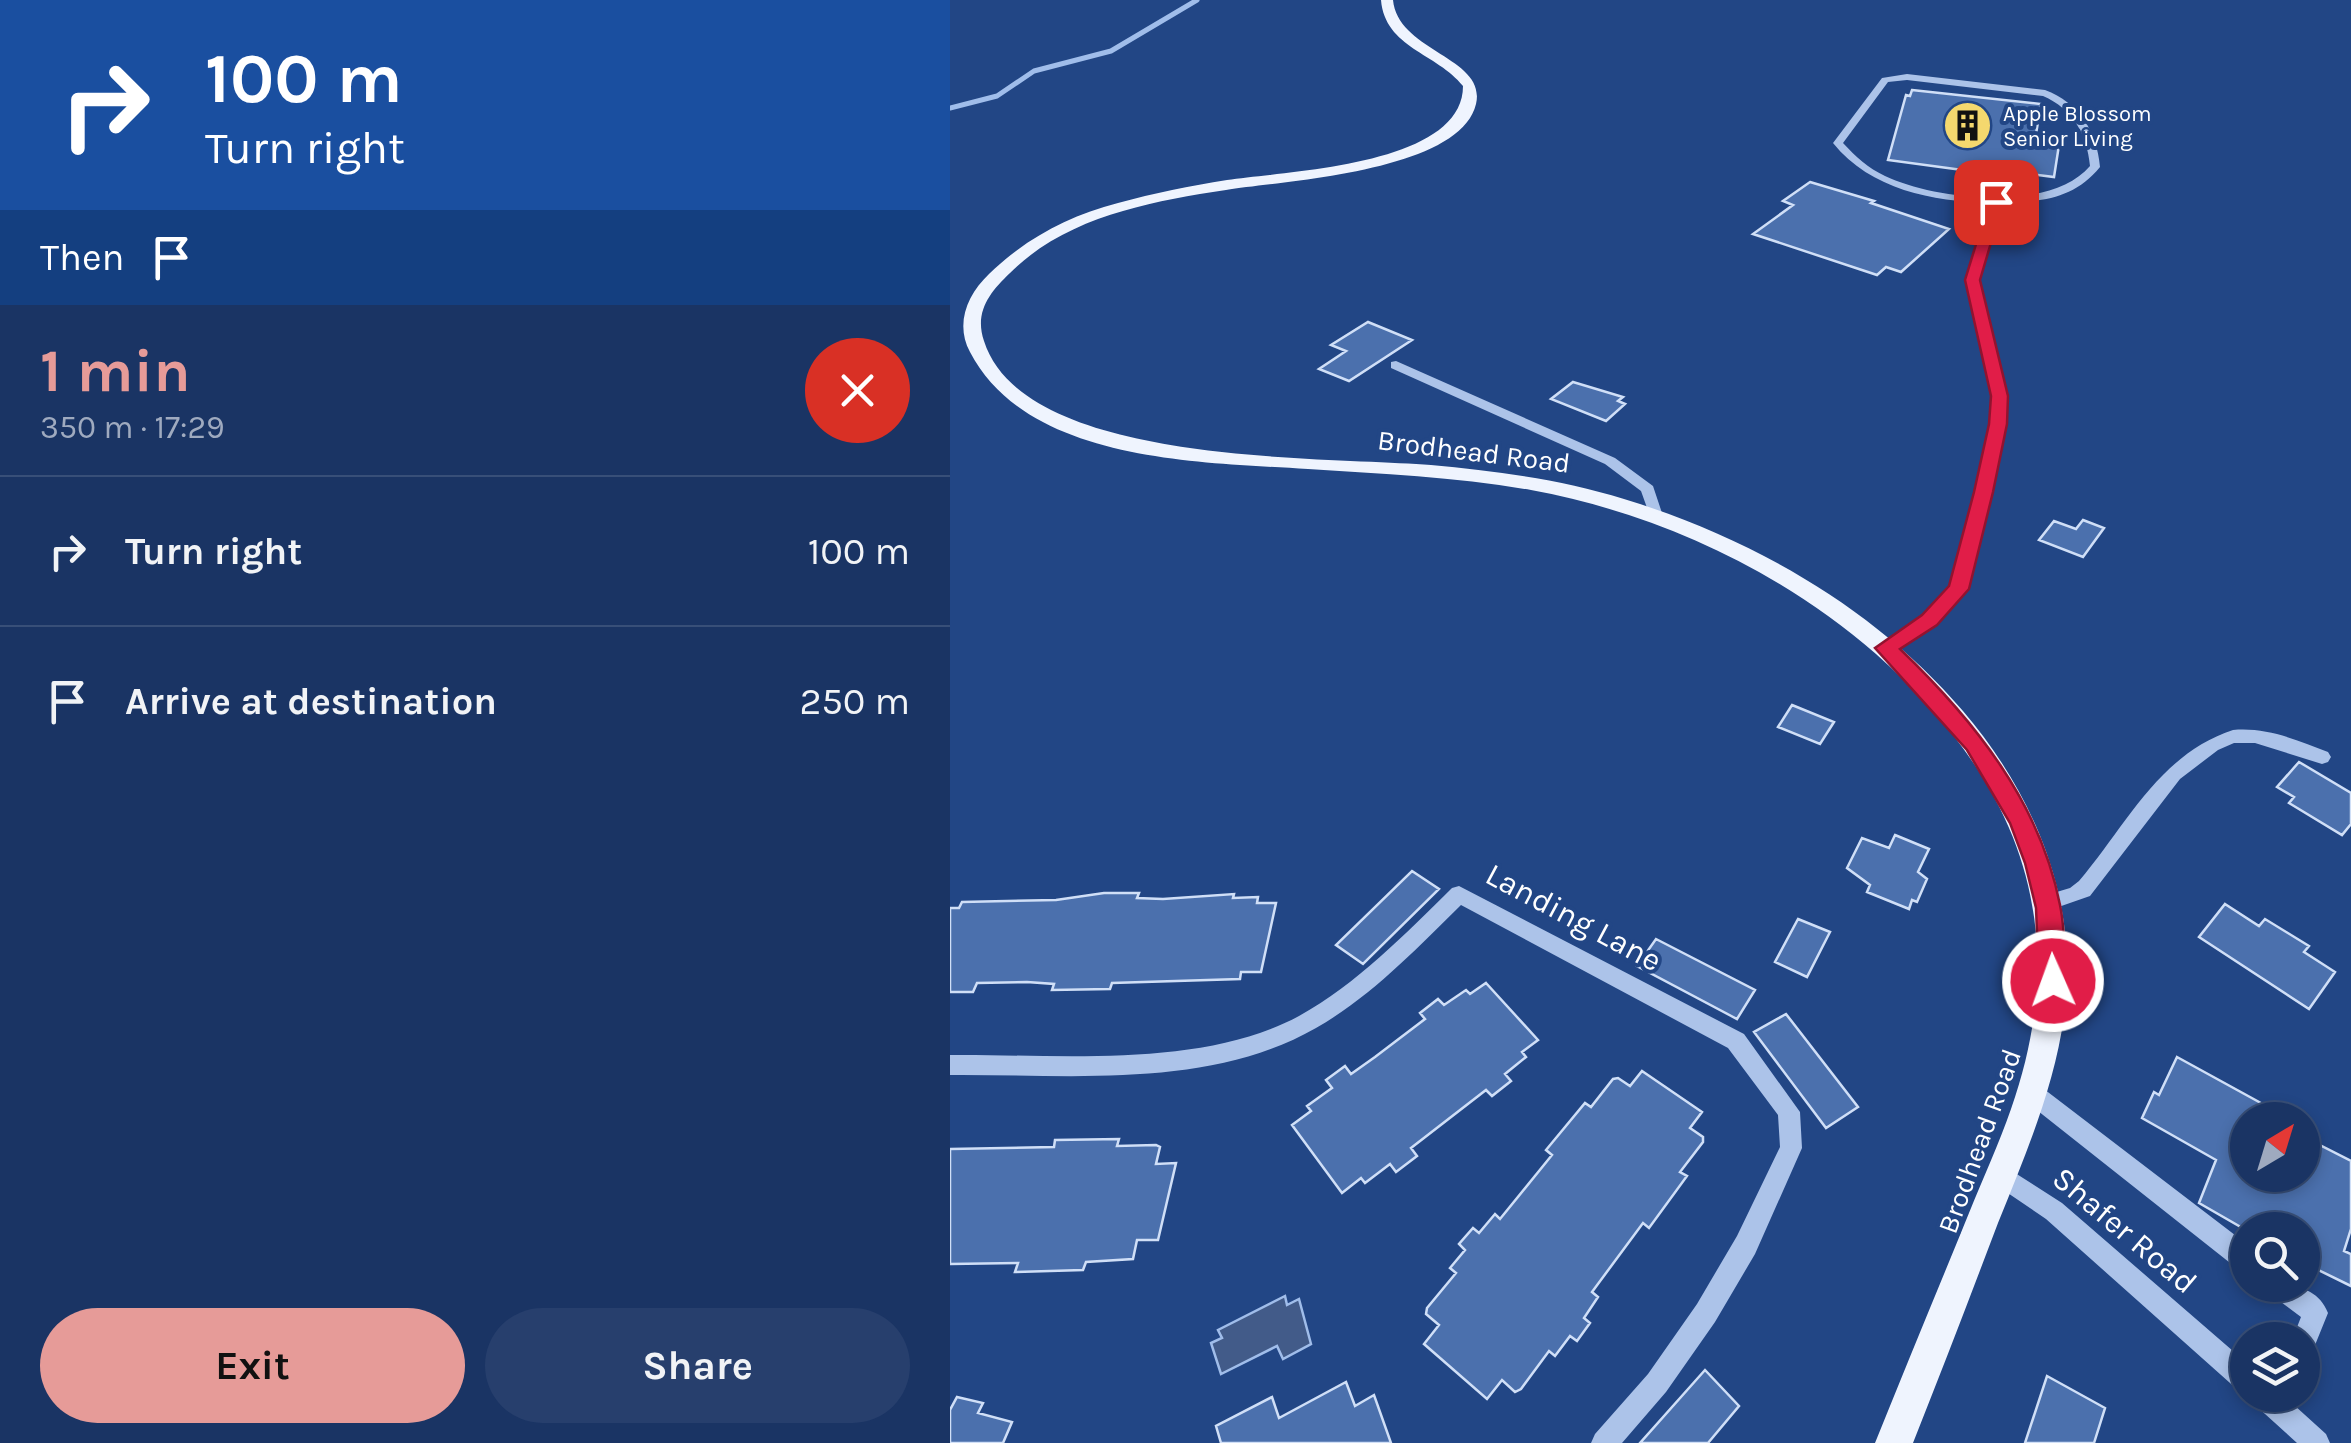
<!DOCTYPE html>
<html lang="en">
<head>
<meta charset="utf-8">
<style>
	body { margin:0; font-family:Karla,sans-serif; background:#273f6d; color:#f1f3f6; height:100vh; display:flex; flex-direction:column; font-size:38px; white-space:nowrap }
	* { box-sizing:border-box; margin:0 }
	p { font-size:32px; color:#9faabf }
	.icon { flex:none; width:55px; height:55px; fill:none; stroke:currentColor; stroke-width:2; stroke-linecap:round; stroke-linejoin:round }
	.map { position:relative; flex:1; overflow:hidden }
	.side { display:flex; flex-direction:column; background:#1a3464; width:950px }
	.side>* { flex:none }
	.banner { background:#1a4fa0; color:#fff; overflow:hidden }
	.needle { width:65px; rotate:38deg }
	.controls { position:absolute; left:1280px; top:1102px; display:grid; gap:20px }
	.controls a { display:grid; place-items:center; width:90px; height:90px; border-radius:50%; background:#1a3464; box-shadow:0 5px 15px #0003,0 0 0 2px #384f78; font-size:50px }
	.pin { position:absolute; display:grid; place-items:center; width:85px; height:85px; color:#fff; margin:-42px; border-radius:20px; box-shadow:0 5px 15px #0006 }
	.me { position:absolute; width:110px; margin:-55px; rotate:358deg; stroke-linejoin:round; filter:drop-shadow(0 0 8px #0008) }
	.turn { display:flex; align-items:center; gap:35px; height:210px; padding:0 40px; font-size:45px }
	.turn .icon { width:130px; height:130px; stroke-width:2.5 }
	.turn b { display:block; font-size:70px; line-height:85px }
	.then { display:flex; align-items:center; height:95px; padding:0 40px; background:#0003; gap:20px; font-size:38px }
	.round { display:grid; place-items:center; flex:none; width:105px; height:105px; border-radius:52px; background:#273f6d }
	.summary { display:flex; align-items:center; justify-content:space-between; height:170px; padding:0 40px }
	h1 { font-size:60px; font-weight:700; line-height:75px; color:#e69b98 }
	.cta { display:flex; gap:20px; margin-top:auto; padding:20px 40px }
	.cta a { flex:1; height:115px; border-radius:60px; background:#e69b98; color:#111; font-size:40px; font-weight:700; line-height:115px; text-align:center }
	.cta a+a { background:#273f6d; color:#f1f3f6 }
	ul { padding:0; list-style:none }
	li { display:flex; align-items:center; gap:30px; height:150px; padding:0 40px; border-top:2px solid #384f78 }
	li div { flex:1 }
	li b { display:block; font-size:38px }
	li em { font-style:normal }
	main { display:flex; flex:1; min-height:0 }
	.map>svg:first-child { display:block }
	.water { fill:#425b89; stroke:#a0bdea; stroke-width:2.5 }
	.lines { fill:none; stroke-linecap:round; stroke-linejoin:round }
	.stream { stroke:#a0bdea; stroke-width:5 }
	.building { fill:#4b70ad; stroke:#d0dff7; stroke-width:2.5 }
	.minor { fill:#acc3e9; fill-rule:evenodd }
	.major { fill:#eff4fe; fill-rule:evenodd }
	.route { fill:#e11d48; stroke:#92132f; stroke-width:2.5 }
	.labels { text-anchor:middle; stroke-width:8; stroke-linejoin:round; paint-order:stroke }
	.far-poi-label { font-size:22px; fill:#fff; stroke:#224685; text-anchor:start }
	.street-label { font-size:28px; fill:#fff; stroke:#224685 }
	.near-street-label { font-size:32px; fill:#fff; stroke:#224685 }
</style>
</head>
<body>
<main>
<section class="side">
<div class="banner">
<div class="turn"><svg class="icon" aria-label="right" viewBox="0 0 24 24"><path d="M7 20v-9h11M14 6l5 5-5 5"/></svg><div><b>100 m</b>Turn right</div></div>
<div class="then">Then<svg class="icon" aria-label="arrive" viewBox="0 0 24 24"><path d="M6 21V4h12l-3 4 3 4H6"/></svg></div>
</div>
<div class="summary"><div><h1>1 min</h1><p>350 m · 17:29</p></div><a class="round" style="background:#d93025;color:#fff"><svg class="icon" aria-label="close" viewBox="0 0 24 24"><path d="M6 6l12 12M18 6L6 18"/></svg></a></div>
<ul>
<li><svg class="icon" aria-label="right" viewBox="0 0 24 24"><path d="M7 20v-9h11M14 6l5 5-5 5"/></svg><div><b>Turn right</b></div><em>100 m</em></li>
<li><svg class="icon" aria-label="arrive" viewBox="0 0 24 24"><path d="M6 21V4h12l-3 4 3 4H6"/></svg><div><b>Arrive at destination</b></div><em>250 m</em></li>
</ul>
<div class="cta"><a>Exit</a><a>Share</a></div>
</section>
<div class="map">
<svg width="1401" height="1443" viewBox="0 0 1401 1443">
	<rect width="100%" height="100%" fill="#224685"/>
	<path class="water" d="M 335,1296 L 337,1305 L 349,1299 L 361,1344 L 333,1359 L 327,1346 L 271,1374 L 261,1343 L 272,1338 L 268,1330 Z"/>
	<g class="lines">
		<path class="stream" d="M 0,108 L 47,96 L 84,71 L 161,51 L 247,0"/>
	</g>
	<path class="building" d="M 962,90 L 1091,104 L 1085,140 L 1109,145 L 1104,177 L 1073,173 L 1072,178 L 938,160 L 956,95 L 960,96 Z
		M 860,182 L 924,201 L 921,203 L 999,229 L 951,272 L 936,267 L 927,275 L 803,234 L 843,205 L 833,201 Z
		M 418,322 L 462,340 L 399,381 L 369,369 L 396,351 L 381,345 Z
		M 623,382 L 673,397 L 668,401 L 675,404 L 656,421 L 601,399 Z
		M 1133,520 L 1154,528 L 1133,557 L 1089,540 L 1104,521 L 1126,529 Z
		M 842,705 L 884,722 L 870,744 L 828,727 Z
		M 1349,762 L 1401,793 L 1401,824 L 1392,835 L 1339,803 L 1344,797 L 1327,787 Z
		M 945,835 L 979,849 L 968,872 L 977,879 L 967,902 L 962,900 L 959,909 L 917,892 L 920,885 L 897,868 L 912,838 L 939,848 Z
		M 462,871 L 489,889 L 413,964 L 386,945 Z
		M 154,893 L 189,893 L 187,898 L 213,899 L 284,894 L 283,898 L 308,897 L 307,903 L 326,903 L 311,972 L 291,972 L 290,979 L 162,983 L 160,989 L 102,990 L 104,984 L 77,982 L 27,983 L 23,992 L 0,992 L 0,908 L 9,908 L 12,902 L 106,900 Z
		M 1275,904 L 1309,926 L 1315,919 L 1359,946 L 1354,952 L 1385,972 L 1359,1009 L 1249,937 Z
		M 848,919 L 880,932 L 857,977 L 825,962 Z
		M 706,939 L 805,990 L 787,1019 L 687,966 Z
		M 536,983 L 588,1040 L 572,1052 L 576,1057 L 555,1074 L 561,1081 L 542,1096 L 536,1090 L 461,1148 L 467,1156 L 446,1172 L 440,1164 L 415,1183 L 411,1178 L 392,1193 L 342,1125 L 361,1111 L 357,1106 L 382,1088 L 376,1080 L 395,1066 L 401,1074 L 425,1057 L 475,1019 L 470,1013 L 488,999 L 494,1005 L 516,990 L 520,994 Z
		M 836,1014 L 908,1107 L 876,1128 L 804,1032 Z
		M 1227,1057 L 1342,1120 L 1298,1120 L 1298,1175 L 1352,1175 L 1352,1136 L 1401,1161 L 1401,1229 L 1394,1251 L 1401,1254 L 1401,1286 L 1352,1262 L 1352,1230 L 1296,1230 L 1249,1203 L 1266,1160 L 1192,1118 L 1204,1092 L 1209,1095 Z
		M 692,1071 L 752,1112 L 740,1128 L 753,1137 L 753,1142 L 730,1172 L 737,1176 L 699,1228 L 693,1223 L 642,1292 L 648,1297 L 634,1318 L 640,1323 L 627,1341 L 620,1336 L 605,1356 L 599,1351 L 571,1389 L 565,1392 L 552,1380 L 537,1399 L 474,1344 L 489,1325 L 476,1314 L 477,1308 L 506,1273 L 500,1268 L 515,1250 L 509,1244 L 523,1228 L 529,1233 L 545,1214 L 550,1219 L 602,1155 L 596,1150 L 635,1103 L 641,1107 L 663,1079 L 668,1078 L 680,1086 Z
		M 169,1139 L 167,1146 L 206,1145 L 210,1147 L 206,1164 L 226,1163 L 208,1240 L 187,1240 L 183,1259 L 136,1262 L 133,1270 L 65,1272 L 68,1263 L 0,1264 L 0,1149 L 104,1147 L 105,1140 Z
		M 755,1370 L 789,1406 L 758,1443 L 690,1443 Z
		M 1097,1376 L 1155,1408 L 1144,1443 L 1075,1443 Z
		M 396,1382 L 405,1406 L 424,1395 L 441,1443 L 271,1443 L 266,1426 L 322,1397 L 329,1418 Z
		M 7,1397 L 33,1403 L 28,1413 L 62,1422 L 53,1443 L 0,1443 L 0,1410 Z"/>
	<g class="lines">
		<path class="minor" d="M 957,74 L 1095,90 C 1129,103 1147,131 1150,167 C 1124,199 1091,202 1051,203 L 1028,280 L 1057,396 L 1055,424 L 1017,589 L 986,624 L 936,654 L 928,648 L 930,644 L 974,616 L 1002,587 L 1027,492 L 1041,424 L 1043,396 L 1016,280 L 1040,203 C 982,201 921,190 883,143 L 932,78 ZM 957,80 L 1093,96 C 1123,109 1137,134 1140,166 C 1100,213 986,200 935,176 C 918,168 906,157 893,143 L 938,82 Z
			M 446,361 L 665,458 L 703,486 L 713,516 L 711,519 L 701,519 L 691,491 L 655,464 L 441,368 L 441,362 Z
			M 1283,730 C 1317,727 1347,740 1378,752 L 1381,757 L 1378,762 L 1372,764 L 1305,743 L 1284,743 L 1268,750 L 1230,779 L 1140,896 L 1097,911 L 1090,909 L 1087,903 L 1090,897 L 1120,888 L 1129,881 C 1176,826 1209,754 1283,730 Z
			M 509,886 L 794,1034 L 850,1112 L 852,1148 L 805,1254 L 765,1322 L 716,1392 L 672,1443 L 641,1443 L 645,1434 L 698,1374 L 747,1304 L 787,1236 L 830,1147 L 828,1115 L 778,1048 L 511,905 C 466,949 422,996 366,1028 C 258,1090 120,1074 0,1075 L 0,1055 C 109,1054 250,1069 349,1016 C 407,984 455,934 502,888 Z
			M 1082,1083 L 1090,1086 L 1298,1245 L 1298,1273 L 1289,1270 L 1074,1100 L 1071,1093 L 1074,1086 Z
			M 1051,1164 L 1112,1203 L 1298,1364 L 1298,1395 L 1289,1391 L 1096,1219 L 1043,1183 L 1039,1175 L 1043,1167 Z
			M 1317,1285 C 1342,1285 1367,1286 1378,1313 L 1361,1355 L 1352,1358 L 1352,1340 L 1342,1340 L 1351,1317 L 1320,1294 Z
			M 1300,1395 L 1333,1395 L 1376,1434 L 1380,1443 L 1347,1443 L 1304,1404 Z"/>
		<path class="major" d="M 431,0 L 443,0 C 448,52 537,57 526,104 C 510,172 332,181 276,190 C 241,195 207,201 173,211 C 131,223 91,242 60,273 C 40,292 24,312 34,341 C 74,467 374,456 481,465 C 545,471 611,479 674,499 C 802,538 926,609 1013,711 C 1078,787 1122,884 1117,986 C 1112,1070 1079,1146 1048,1223 C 1020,1297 992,1370 963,1443 L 925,1443 C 956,1366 988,1289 1019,1213 C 1033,1178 1049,1144 1061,1109 C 1126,924 1067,779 926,654 C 830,570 706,513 581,490 C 508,477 433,474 358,469 C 252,462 78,463 20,352 C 5,324 17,295 39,274 C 75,239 118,216 168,203 C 204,193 240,186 277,180 C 336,171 513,166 513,86 C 487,53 435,48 431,0 Z"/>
	</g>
	<path class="route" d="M 1046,197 L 1053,202 L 1030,280 L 1058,396 L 1057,424 L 1043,492 L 1019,589 L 987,625 L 950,649 C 1024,720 1090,802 1110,905 C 1115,929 1115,956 1116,981 L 1112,989 L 1103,993 L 1093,989 L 1089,981 L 1086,908 L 1075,863 L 1060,823 L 1017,750 L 925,648 L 972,615 L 999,586 L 1024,492 L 1039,424 L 1041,396 L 1015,280 L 1039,202 Z"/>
	<defs>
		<symbol id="building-disc" viewBox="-11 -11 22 22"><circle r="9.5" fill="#f4d86e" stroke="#224685"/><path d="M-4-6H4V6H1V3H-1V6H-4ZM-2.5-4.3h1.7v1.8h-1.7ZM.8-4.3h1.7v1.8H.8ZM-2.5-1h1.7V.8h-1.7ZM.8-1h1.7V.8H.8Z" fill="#111"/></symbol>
	</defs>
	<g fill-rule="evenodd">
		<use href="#building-disc" x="990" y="98" width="55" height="55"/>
	</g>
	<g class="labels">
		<g class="far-poi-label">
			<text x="1053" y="121">Apple Blossom<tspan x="1053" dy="25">Senior Living</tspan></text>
		</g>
		<g class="street-label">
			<text transform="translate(524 451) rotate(7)" y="10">Brodhead Road</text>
			<text transform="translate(1029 1141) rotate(-70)" y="10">Brodhead Road</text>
		</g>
		<g class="near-street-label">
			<text transform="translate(624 917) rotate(28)" y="11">Landing Lane</text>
			<text transform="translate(1175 1230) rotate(40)" y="11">Shafer Road</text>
		</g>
	</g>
</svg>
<div class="controls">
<a><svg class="needle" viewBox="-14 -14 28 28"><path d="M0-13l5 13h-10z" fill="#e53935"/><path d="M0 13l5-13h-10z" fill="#9faabf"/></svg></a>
<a><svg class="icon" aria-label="search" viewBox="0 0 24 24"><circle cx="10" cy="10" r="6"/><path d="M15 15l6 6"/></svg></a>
<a><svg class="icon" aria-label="layers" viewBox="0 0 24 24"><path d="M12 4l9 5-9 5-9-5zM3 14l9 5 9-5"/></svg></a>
</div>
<div class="pin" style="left:1046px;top:202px;background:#d93025"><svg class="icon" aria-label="arrive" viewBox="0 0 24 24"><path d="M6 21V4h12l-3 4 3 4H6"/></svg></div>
<svg class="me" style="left:1103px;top:981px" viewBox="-20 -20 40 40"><circle r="17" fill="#e11d48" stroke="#fff" stroke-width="3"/><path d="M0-11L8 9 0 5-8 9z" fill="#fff"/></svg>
</div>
</main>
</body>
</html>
